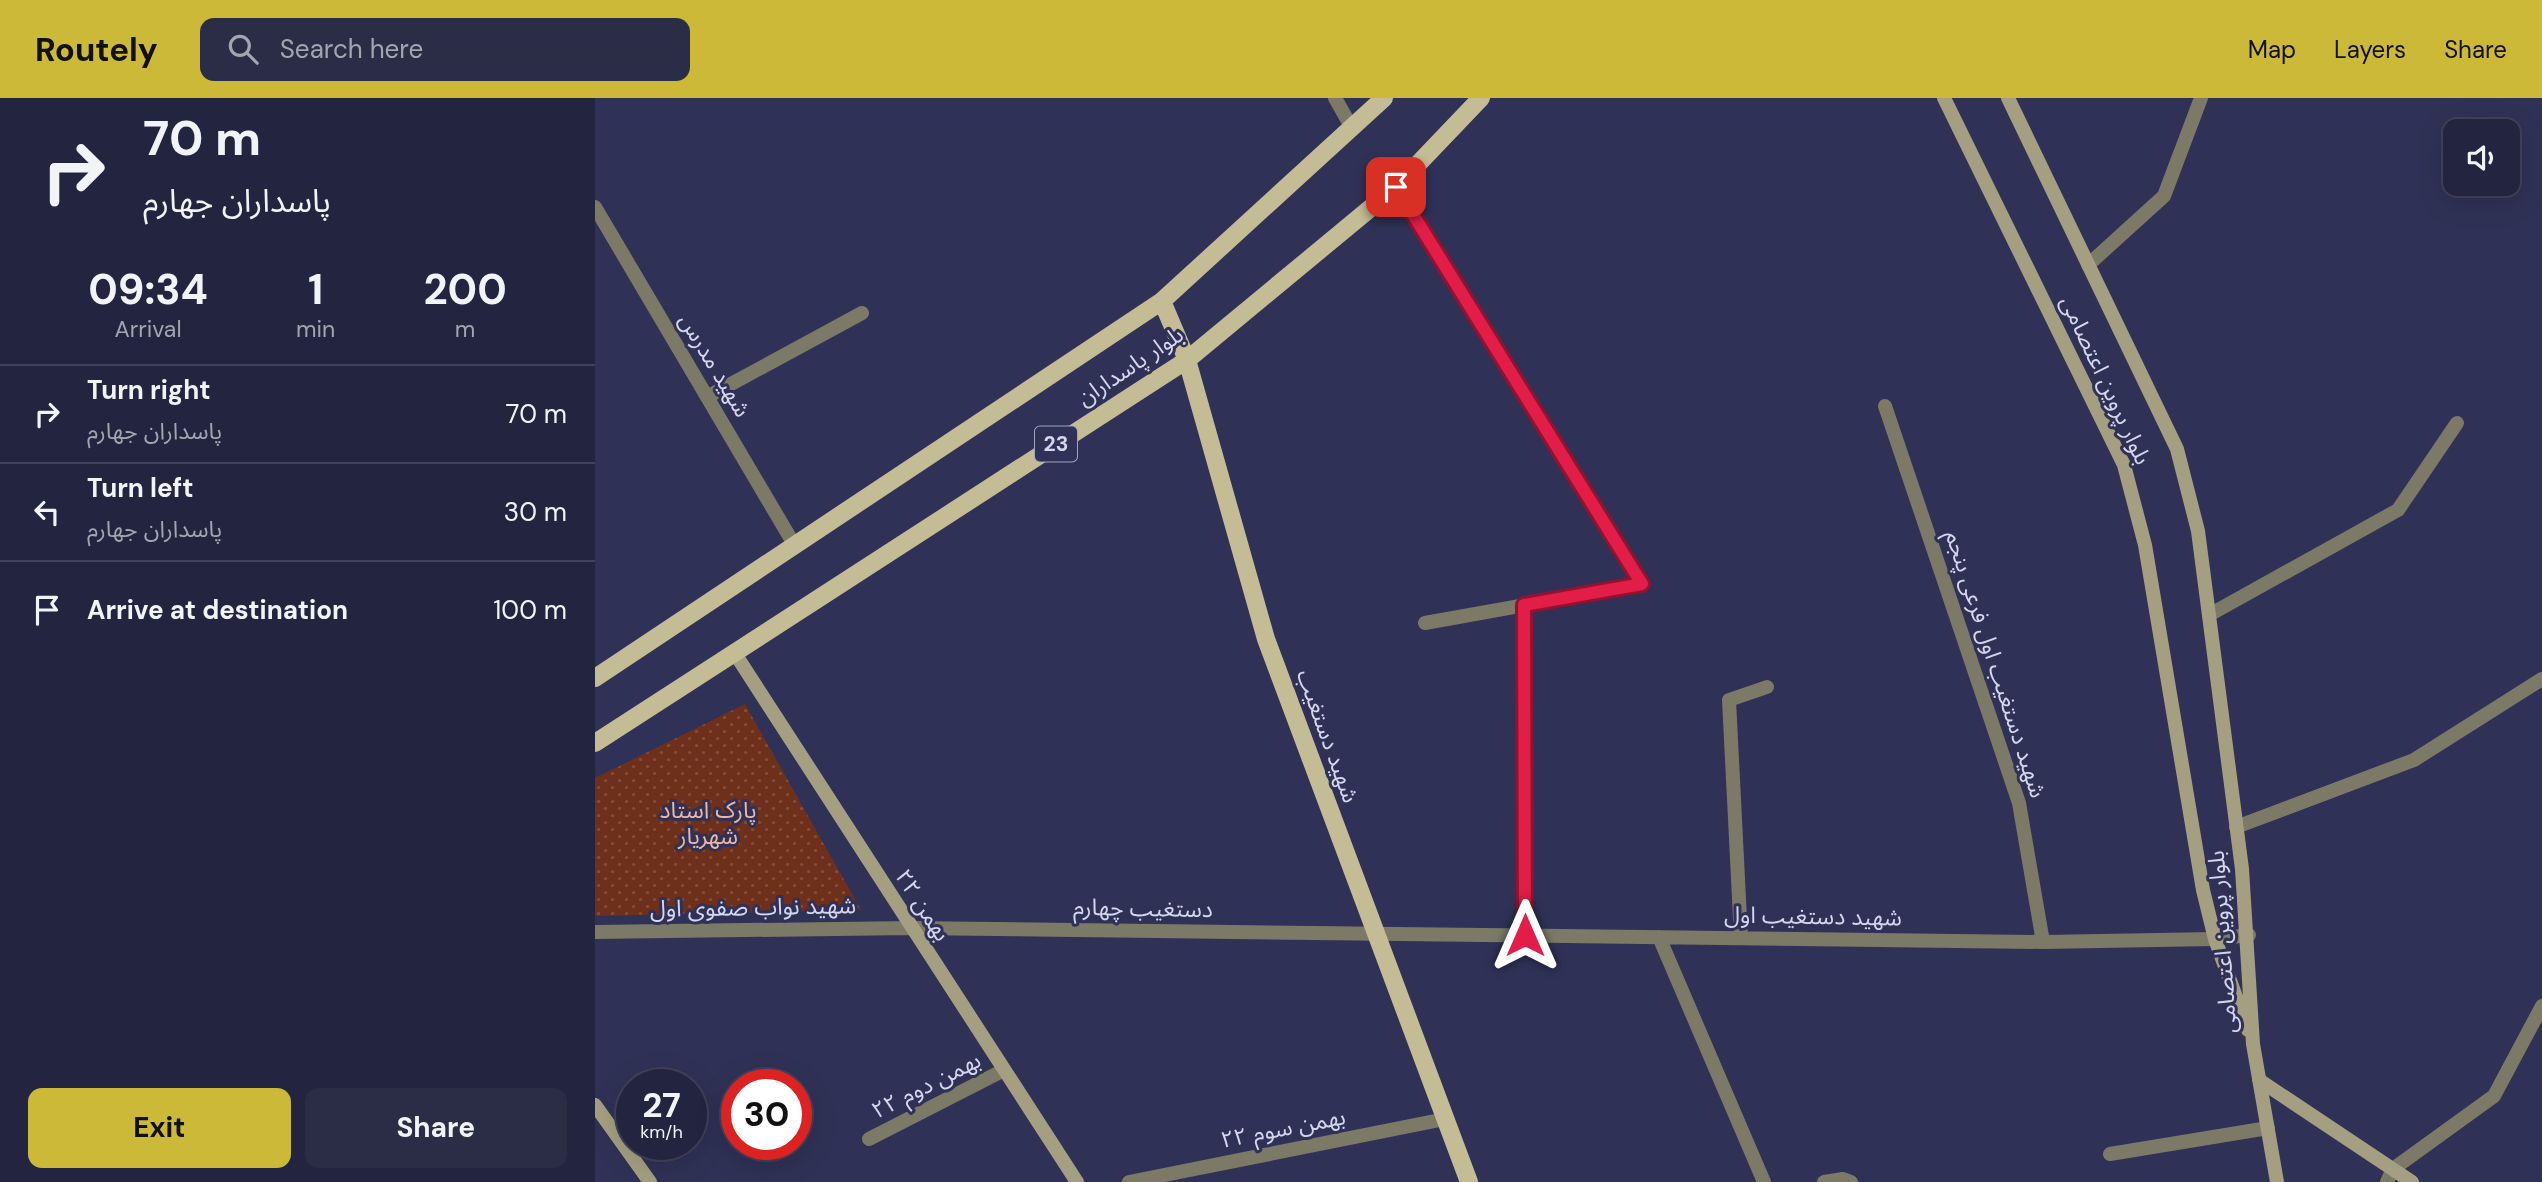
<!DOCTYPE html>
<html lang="en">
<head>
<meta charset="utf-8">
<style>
	body { margin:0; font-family:"DM Sans","Noto Sans Arabic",sans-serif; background:#2b2d47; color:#f1f3f6; height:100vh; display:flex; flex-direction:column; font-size:26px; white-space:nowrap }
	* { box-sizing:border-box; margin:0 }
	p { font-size:23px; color:#a3a5b1 }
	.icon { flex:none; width:38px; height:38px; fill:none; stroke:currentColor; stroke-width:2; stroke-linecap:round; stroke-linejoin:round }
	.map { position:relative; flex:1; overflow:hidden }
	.side { display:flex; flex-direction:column; background:#232540; width:595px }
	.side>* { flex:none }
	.top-card { background:#232540; color:#f1f3f6; overflow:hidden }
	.buttons { position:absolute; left:1848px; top:21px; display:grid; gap:14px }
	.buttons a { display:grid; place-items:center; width:77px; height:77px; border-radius:14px; background:#232540; box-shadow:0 7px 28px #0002,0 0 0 2px #404259; font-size:35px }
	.speed { position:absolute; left:21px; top:971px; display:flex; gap:14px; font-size:35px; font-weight:700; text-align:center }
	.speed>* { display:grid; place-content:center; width:91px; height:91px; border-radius:50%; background:#232540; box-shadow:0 7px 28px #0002,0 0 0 2px #404259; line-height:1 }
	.speed small { font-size:18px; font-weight:400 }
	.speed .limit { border:10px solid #d22; background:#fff; color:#111 }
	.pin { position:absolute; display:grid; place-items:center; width:60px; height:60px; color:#fff; margin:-30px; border-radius:14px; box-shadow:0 4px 10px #0006 }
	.me { position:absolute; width:77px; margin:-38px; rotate:0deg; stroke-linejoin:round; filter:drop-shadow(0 0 5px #0008) }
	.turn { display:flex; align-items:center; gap:24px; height:147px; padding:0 28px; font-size:32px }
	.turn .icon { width:91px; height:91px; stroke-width:2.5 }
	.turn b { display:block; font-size:49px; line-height:60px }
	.eta { display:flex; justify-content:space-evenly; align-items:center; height:119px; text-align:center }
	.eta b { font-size:42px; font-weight:700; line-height:49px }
	.button { display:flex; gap:14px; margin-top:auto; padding:14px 28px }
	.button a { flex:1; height:80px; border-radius:14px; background:#cdb938; color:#111; font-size:28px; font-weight:700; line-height:80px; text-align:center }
	.button a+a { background:#2b2d47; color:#f1f3f6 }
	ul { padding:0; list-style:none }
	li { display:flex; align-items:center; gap:21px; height:98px; padding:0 28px; border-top:2px solid #404259 }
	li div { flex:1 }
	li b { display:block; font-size:26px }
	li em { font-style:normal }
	header { display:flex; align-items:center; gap:42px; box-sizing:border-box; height:98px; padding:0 35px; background:#cdb938; color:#111 }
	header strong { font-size:33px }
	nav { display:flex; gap:38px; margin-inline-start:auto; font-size:24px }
	.search { width:490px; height:63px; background:#2b2d47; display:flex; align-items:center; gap:18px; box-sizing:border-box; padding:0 24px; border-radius:14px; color:#a3a5b1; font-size:26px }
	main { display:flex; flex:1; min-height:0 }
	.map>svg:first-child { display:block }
	.park { fill:url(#park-dots) }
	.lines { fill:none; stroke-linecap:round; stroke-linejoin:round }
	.street { stroke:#7c7966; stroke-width:14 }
	.secondary { stroke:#a49f80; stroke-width:14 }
	.primary { stroke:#c3bc94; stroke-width:18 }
	.route-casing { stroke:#92132f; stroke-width:18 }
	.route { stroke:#e11d48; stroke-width:12 }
	.labels { text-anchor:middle; stroke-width:6; stroke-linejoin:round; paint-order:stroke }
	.shield { fill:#2f3156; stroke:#a2a5c0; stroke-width:2 }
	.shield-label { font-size:21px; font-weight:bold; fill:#d4d7ee }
	.street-label { font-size:23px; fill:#d4d7ee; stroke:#2f3156 }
	.park-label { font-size:23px; fill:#edb6a3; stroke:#2f3156 }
</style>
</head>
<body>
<header>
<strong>Routely</strong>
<div class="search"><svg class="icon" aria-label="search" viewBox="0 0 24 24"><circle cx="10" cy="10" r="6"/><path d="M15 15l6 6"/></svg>Search here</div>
<nav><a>Map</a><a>Layers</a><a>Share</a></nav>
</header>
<main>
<section class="side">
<div class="top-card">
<div class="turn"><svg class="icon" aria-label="right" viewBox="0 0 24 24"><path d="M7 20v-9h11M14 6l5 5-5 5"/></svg><div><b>70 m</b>پاسداران جهارم</div></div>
</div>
<div class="eta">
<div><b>09:34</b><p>Arrival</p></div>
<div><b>1</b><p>min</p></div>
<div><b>200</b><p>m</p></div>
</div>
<ul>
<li><svg class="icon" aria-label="right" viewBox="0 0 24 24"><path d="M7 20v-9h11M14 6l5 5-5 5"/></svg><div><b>Turn right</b><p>پاسداران جهارم</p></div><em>70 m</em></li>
<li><svg class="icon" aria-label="left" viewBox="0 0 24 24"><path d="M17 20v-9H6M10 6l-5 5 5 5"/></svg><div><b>Turn left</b><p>پاسداران جهارم</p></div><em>30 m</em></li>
<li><svg class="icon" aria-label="arrive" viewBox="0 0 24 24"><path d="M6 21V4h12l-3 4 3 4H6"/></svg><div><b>Arrive at destination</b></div><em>100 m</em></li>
</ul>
<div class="button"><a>Exit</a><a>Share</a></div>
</section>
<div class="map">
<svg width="1947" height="1084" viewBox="0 0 1947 1084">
	<defs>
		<pattern id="park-dots" width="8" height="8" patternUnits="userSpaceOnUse" patternTransform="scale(1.75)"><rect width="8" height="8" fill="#6e301a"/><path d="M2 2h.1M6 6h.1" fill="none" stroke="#824d3c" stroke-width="1.8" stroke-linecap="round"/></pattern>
	</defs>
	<rect width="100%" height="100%" fill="#2f3156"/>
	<path class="park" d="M 150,606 L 266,812 L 0,818 L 0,680 Z"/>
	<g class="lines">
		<path class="street" d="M 740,0 L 757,30
			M 801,89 L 1047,486 L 830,525
			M 0,109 L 200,448
			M 1493,167 L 1569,98 L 1606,0
			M 112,299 L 267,215
			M 1290,308 L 1424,705 L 1448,844
			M 929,507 L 930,837
			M 1614,517 L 1803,412 L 1862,325
			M 1641,729 L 1819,662 L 1947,581
			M 0,834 L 316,830 L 1448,844 L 1620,841 L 1654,837
			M 1064,839 L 1169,1084
			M 1146,840 L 1134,602 L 1172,589
			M 274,1041 L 409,972
			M 1515,1056 L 1673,1030
			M 534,1084 L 850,1021
			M 1229,1084 L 1248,1081 L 1256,1084
			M 1792,1084 L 1798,1071 L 1899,998 L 1947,908"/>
		<path class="secondary" d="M 1349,0 L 1529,367 L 1550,447 L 1608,792 L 1620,841 L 1653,932
			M 1413,0 L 1582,351 L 1603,433 L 1647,771 L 1658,946 L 1682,1084
			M 139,554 L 482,1084
			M 1664,982 L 1817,1084
			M 0,1007 L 55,1084"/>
		<path class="primary" d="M 567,203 L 592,262 L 671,541 L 874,1084
			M 0,580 L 567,203 L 789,0
			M 0,645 L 592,262 L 801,89 L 886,0"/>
	</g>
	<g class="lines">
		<defs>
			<path id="route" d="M 801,89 L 1047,486 L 929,507 L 930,837"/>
		</defs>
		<use href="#route" class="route-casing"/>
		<use href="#route" class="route"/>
	</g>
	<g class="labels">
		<rect class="shield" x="440" y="328.5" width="42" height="35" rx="5"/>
		<g class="shield-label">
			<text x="461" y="353">23</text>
		</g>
		<g class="street-label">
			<text transform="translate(120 267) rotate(59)" y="8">شهید مدرس</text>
			<text transform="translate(535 268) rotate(-34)" y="8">بلوار پاسداران</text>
			<text transform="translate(1511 282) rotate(65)" y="8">بلوار پروین اعتصامی</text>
			<text transform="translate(1401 566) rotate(72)" y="8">شهید دستغیب اول فرعی پنجم</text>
			<text transform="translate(733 638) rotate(70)" y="8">شهید دستغیب</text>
			<text transform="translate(328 807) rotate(57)" y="8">۲۲ بهمن</text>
			<text transform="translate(158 809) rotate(-1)" y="8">شهید نواب صفوی اول</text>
			<text transform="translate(548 810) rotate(1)" y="8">دستغیب چهارم</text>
			<text transform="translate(1218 818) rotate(1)" y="8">شهید دستغیب اول</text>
			<text transform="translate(1627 844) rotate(-94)" y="8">بلوار پروین اعتصامی</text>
			<text transform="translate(331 987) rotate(-27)" y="8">۲۲ بهمن دوم</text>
			<text transform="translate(688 1030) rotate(-11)" y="8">۲۲ بهمن سوم</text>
		</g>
		<g class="park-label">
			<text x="113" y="720">پارک استاد<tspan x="113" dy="26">شهریار</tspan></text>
		</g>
	</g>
</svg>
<div class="buttons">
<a><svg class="icon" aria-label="sound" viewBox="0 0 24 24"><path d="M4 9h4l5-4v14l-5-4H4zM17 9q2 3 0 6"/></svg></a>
</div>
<div class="speed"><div>27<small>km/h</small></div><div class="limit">30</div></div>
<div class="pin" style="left:801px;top:89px;background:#d93025"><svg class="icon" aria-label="arrive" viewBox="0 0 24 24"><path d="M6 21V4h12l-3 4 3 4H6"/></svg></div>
<svg class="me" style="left:930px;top:837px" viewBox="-20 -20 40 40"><path d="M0-17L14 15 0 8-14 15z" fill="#e11d48" stroke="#fff" stroke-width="4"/></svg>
</div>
</main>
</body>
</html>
